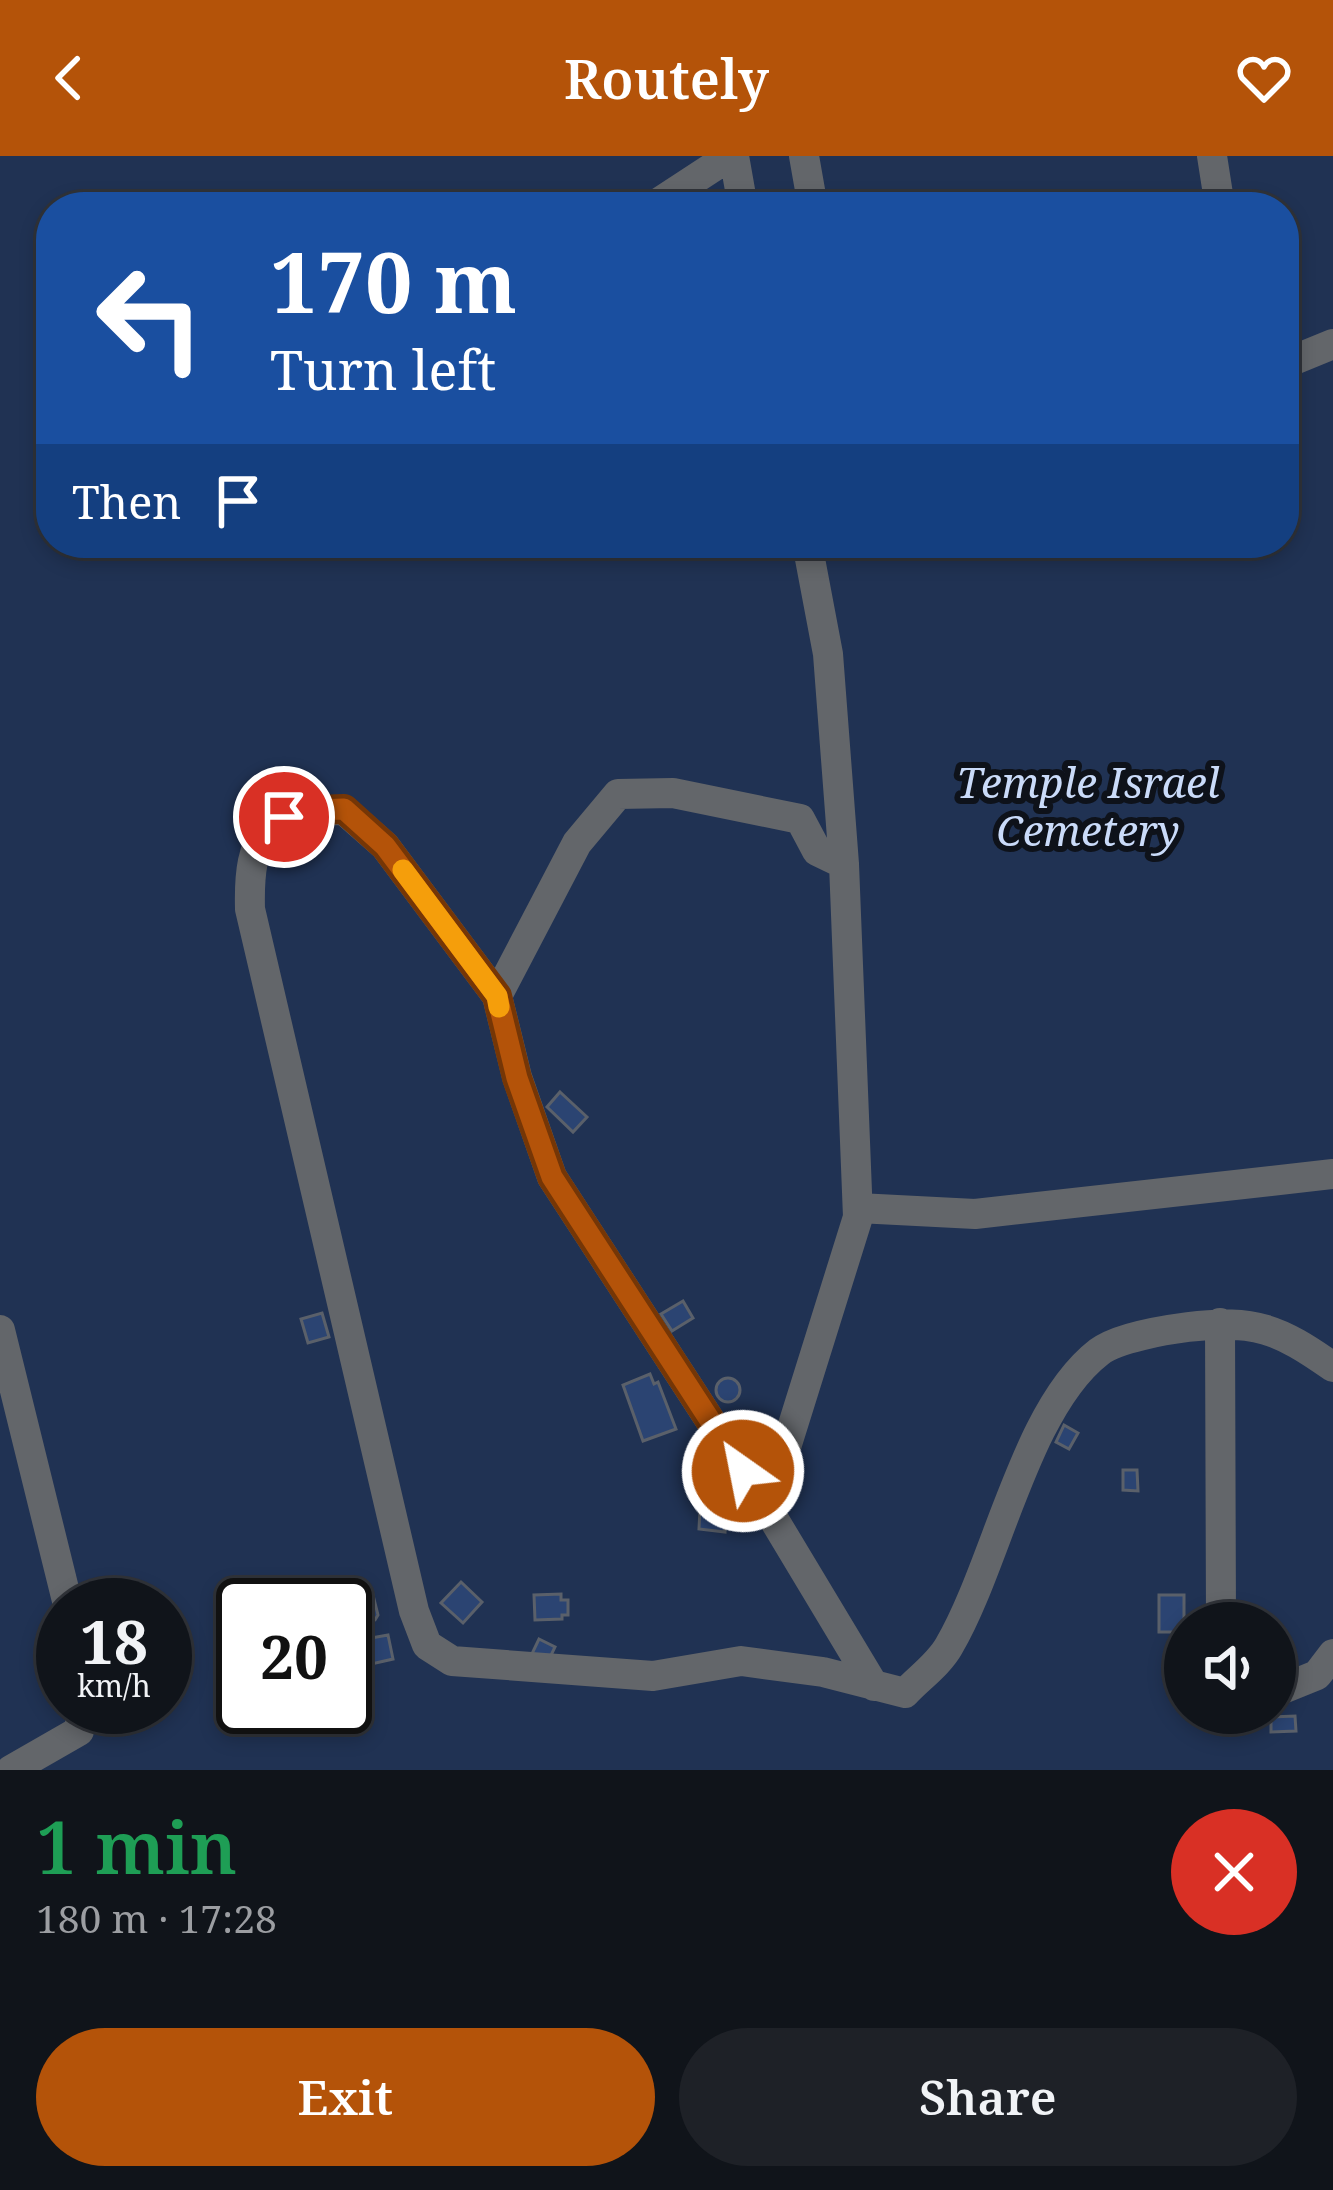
<!DOCTYPE html>
<html lang="en">
<head>
<meta charset="utf-8">
<style>
	body { margin:0; font-family:"Noto Serif",serif; background:#1e2127; color:#f1f3f6; height:100vh; display:flex; flex-direction:column; font-size:45px; white-space:nowrap }
	* { box-sizing:border-box; margin:0 }
	p { font-size:39px; color:#9c9ea2 }
	.icon { flex:none; width:66px; height:66px; fill:none; stroke:currentColor; stroke-width:2; stroke-linecap:round; stroke-linejoin:round }
	.map { position:relative; height:1614px; overflow:hidden }
	.details { display:flex; flex-direction:column; background:#10141a; flex:1 }
	.details>* { flex:none }
	.hud { position:absolute; left:36px; top:36px; width:1263px; height:366px; border-radius:48px; box-shadow:0 6px 18px #0003,0 0 0 3px #303339; background:#1a4fa0; color:#fff; overflow:hidden }
	.tools { position:absolute; left:1164px; top:1446px; display:grid; gap:24px }
	.tools a { display:grid; place-items:center; width:132px; height:132px; border-radius:50%; background:#10141a; box-shadow:0 6px 18px #0003,0 0 0 3px #303339; font-size:60px }
	.speed { position:absolute; left:36px; top:1422px; display:flex; gap:24px; font-size:60px; font-weight:700; text-align:center }
	.speed>* { display:grid; place-content:center; width:156px; height:156px; border-radius:50%; background:#10141a; box-shadow:0 6px 18px #0003,0 0 0 3px #303339; line-height:1 }
	.speed small { font-size:30px; font-weight:400 }
	.speed .limit { border:6px solid #111; border-radius:18px; background:#fff; color:#111 }
	.pin { position:absolute; display:grid; place-items:center; width:102px; height:102px; color:#fff; margin:-51px; border:6px solid #fff; border-radius:50%; box-shadow:0 3px 12px #0007 }
	.me { position:absolute; width:132px; margin:-66px; rotate:327deg; stroke-linejoin:round; filter:drop-shadow(0 0 9px #0008) }
	.turn { display:flex; align-items:center; gap:42px; height:252px; padding:0 36px; font-size:54px }
	.turn .icon { width:156px; height:156px; stroke-width:2.5 }
	.turn b { display:block; font-size:84px; line-height:102px }
	.then { display:flex; align-items:center; height:114px; padding:0 36px; background:#0003; gap:24px; font-size:45px }
	.round { display:grid; place-items:center; flex:none; width:126px; height:126px; border-radius:63px; background:#1e2127 }
	.headline { display:flex; align-items:center; justify-content:space-between; height:204px; padding:0 36px }
	h1 { font-size:72px; font-weight:600; line-height:90px; color:#1e9e55 }
	.cta { display:flex; gap:24px; margin-top:auto; padding:24px 36px }
	.cta a { flex:1; height:138px; border-radius:72px; background:#b45309; color:#fff; font-size:48px; font-weight:600; line-height:138px; text-align:center }
	.cta a+a { background:#1e2127; color:#f1f3f6 }
	header { display:flex; justify-content:space-between; align-items:center; height:156px; padding:0 36px; background:#b45309; color:#fff; font-size:54px; font-weight:600 }
	.map>svg:first-child { display:block }
	.green { fill:#203253; fill-rule:evenodd }
	.building { fill:#2b4472; stroke:#5a606a; stroke-width:3 }
	.lines { fill:none; stroke-linecap:round; stroke-linejoin:round }
	.minor { stroke:#63666a; stroke-width:30 }
	.route-casing { stroke:#753606; stroke-width:30 }
	.route { stroke:#b45309; stroke-width:21 }
	.slow { stroke:#f59e0b; stroke-width:21 }
	.labels { text-anchor:middle; stroke-width:12; stroke-linejoin:round; paint-order:stroke }
	.park-label { font-size:42px; font-style:italic; fill:#cadbf9; stroke:#0e121a }
</style>
</head>
<body>
<header><svg class="icon" aria-label="back" viewBox="0 0 24 24"><path d="M15 5l-7 7 7 7"/></svg>Routely<svg class="icon" aria-label="heart" viewBox="0 0 24 24"><path d="M12 20l-8-8c-3-5 5-10 8-4 3-6 11-1 8 4z"/></svg></header>
<div class="map">
<svg width="1333" height="1614" viewBox="0 0 1333 1614">
	<rect width="100%" height="100%" fill="#161b23"/>
	<path class="green" d="M 0,0 L 1333,0 L 1333,1614 L 0,1614 ZM 51,51 L 1284,51 L 1284,387 L 51,387 ZM 63,1449 L 165,1449 L 165,1551 L 63,1551 ZM 243,1449 L 345,1449 L 345,1551 L 243,1551 ZM 1185,1467 L 1275,1467 L 1275,1557 L 1185,1557 Z"/>
	<path class="building" d="M 560,936 L 587,961 L 573,976 L 547,951 Z
		M 683,1145 L 693,1162 L 672,1175 L 661,1158 Z
		M 322,1157 L 329,1181 L 308,1187 L 301,1163 Z
		M 650,1218 L 654,1228 L 658,1226 L 676,1273 L 643,1285 L 623,1229 Z
		M716 1234a12 12 0 1 1 24 0a12 12 0 1 1-24 0Z
		M 1064,1269 L 1078,1277 L 1069,1293 L 1056,1286 Z
		M 1123,1314 L 1137,1314 L 1138,1335 L 1123,1334 Z
		M 700,1352 L 725,1355 L 725,1376 L 699,1373 Z
		M 461,1426 L 482,1446 L 463,1467 L 441,1447 Z
		M 368,1433 L 372,1435 L 378,1459 L 375,1464 L 354,1469 L 348,1438 Z
		M 561,1438 L 561,1444 L 568,1444 L 568,1459 L 562,1459 L 562,1463 L 535,1464 L 534,1439 Z
		M 1159,1439 L 1184,1439 L 1184,1476 L 1159,1476 Z
		M 388,1479 L 393,1503 L 367,1509 L 366,1504 L 362,1504 L 360,1484 Z
		M 539,1483 L 555,1491 L 544,1514 L 528,1506 Z
		M 1295,1560 L 1296,1575 L 1271,1576 L 1271,1561 Z"/>
	<g class="lines">
		<path class="minor" d="M 734,0 L 743,51
			M 804,0 L 813,51
			M 1212,0 L 1220,51
			M 388,51 L 402,51
			M 652,51 L 730,0
			M 1284,208 L 1333,188
			M 497,840 L 577,687 L 618,638 L 673,637 L 800,663 L 817,695 L 844,708
			M 858,1052 L 975,1058 L 1333,1018
			M 1220,1167 L 1221,1467
			M 0,1174 L 68,1449
			M 767,1352 L 858,1061 L 844,708 L 828,498 L 807,387
			M 874,1530 L 767,1352 L 552,1021 L 517,921 L 497,840 L 385,690 L 344,654 C 266,654 248,677 250,753 L 414,1455 L 427,1489 L 452,1505 L 653,1520 L 741,1505 L 823,1516 L 905,1537 C 919,1522 939,1508 949,1490 C 997,1408 1025,1253 1099,1196 C 1117,1182 1165,1174 1188,1171 C 1255,1163 1279,1173 1333,1211
			M 1275,1536 L 1317,1519 L 1333,1498
			M 11,1614 L 79,1575 L 82,1551"/>
	</g>
	<g class="lines">
		<defs>
			<path id="route" d="M 284,661 L 316,654 L 344,653 L 385,690 L 497,840 L 517,922 L 552,1021 L 743,1315"/>
		</defs>
		<use href="#route" class="route-casing"/>
		<use href="#route" class="route"/>
		<path class="slow" d="M 403,714 L 497,840 L 499,851"/>
	</g>
	<g class="labels">
		<g class="park-label">
			<text x="1088" y="642">Temple Israel<tspan x="1088" dy="48">Cemetery</tspan></text>
		</g>
	</g>
</svg>
<div class="tools">
<a><svg class="icon" aria-label="sound" viewBox="0 0 24 24"><path d="M4 9h4l5-4v14l-5-4H4zM17 9q2 3 0 6"/></svg></a>
</div>
<div class="speed"><div>18<small>km/h</small></div><div class="limit">20</div></div>
<div class="pin" style="left:284px;top:661px;background:#d93025"><svg class="icon" aria-label="arrive" viewBox="0 0 24 24"><path d="M6 21V4h12l-3 4 3 4H6"/></svg></div>
<svg class="me" style="left:743px;top:1315px" viewBox="-20 -20 40 40"><circle r="17" fill="#b45309" stroke="#fff" stroke-width="3"/><path d="M0-11L8 9 0 5-8 9z" fill="#fff"/></svg>
<div class="hud">
<div class="turn"><svg class="icon" aria-label="left" viewBox="0 0 24 24"><path d="M17 20v-9H6M10 6l-5 5 5 5"/></svg><div><b>170 m</b>Turn left</div></div>
<div class="then">Then<svg class="icon" aria-label="arrive" viewBox="0 0 24 24"><path d="M6 21V4h12l-3 4 3 4H6"/></svg></div>
</div>
</div>
<section class="details">
<div class="headline"><div><h1>1 min</h1><p>180 m · 17:28</p></div><a class="round" style="background:#d93025;color:#fff"><svg class="icon" aria-label="close" viewBox="0 0 24 24"><path d="M6 6l12 12M18 6L6 18"/></svg></a></div>
<div class="cta"><a>Exit</a><a>Share</a></div>
</section>
</body>
</html>
